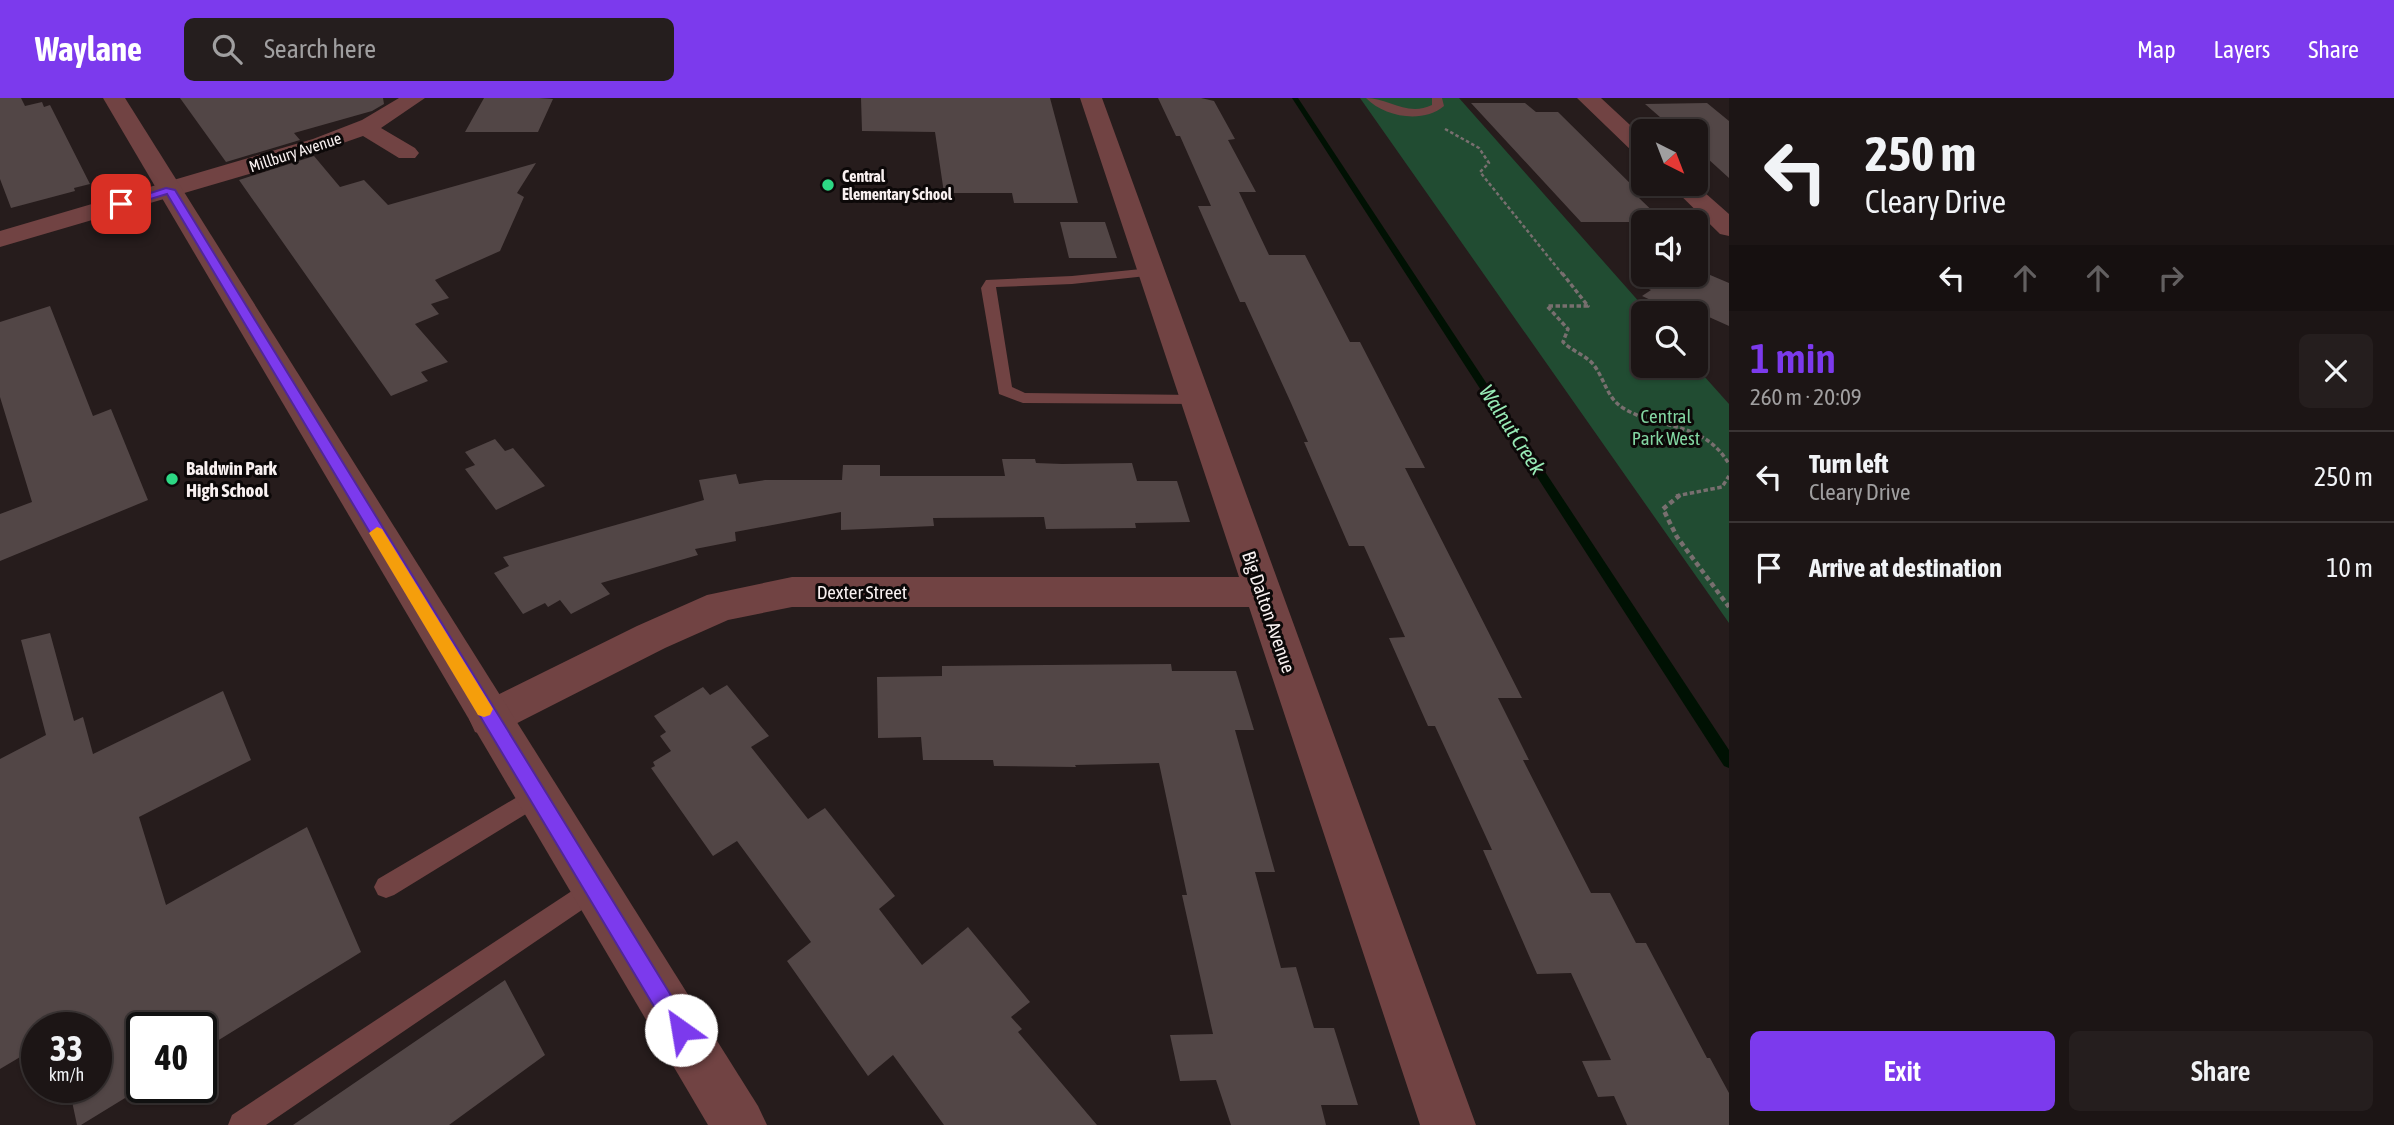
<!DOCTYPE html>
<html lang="en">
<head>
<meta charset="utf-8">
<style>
	body { margin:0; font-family:"Asap Condensed",sans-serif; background:#251e1e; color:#f1f3f6; height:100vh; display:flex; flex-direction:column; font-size:26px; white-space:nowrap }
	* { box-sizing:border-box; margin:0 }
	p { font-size:23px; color:#a09fa0 }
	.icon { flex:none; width:38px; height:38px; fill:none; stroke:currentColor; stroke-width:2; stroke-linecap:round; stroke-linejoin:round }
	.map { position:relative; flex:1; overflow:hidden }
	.drawer { display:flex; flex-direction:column; background:#1c1515; width:665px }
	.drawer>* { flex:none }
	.hud { background:#1c1515; color:#f1f3f6; overflow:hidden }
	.needle { width:46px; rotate:138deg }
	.controls { position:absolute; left:1631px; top:21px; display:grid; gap:14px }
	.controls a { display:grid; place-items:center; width:77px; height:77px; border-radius:10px; background:#1c1515; box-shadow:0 2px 5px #0004,0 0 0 2px #3a3434; font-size:35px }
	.speed { position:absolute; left:21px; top:914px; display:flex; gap:14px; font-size:35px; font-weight:700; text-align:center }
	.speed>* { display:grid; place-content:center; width:91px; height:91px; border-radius:50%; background:#1c1515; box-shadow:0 2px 5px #0004,0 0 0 2px #3a3434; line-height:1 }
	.speed small { font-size:18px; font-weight:400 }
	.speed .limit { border:4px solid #111; border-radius:10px; background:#fff; color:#111 }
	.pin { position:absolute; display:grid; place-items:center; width:60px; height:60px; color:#fff; margin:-30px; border-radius:14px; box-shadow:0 4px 10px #0006 }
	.me { position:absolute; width:77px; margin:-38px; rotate:328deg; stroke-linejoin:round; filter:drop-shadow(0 0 5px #0008) }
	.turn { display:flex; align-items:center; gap:24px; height:147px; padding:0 21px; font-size:32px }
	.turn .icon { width:91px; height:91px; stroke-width:2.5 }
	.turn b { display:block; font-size:49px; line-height:60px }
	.lanes { display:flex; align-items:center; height:66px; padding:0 21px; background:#0003; justify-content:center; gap:35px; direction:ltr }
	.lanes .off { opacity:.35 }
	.round { display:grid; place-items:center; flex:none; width:74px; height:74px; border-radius:10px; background:#251e1e }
	.overview { display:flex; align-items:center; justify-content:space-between; height:119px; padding:0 21px }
	h1 { font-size:42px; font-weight:600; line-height:52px; color:#7c3aed }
	.button { display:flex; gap:14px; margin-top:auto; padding:14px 21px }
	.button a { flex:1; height:80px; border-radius:10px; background:#7c3aed; color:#fff; font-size:28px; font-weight:600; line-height:80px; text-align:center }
	.button a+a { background:#251e1e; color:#f1f3f6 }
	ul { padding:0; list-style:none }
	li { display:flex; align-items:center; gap:21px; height:91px; padding:0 21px; border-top:2px solid #3a3434 }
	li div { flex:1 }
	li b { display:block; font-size:26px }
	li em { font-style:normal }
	header { display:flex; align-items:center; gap:42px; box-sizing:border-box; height:98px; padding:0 35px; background:#7c3aed; color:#fff }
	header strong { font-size:33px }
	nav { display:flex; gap:38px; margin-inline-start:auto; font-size:24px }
	.search { width:490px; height:63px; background:#251e1e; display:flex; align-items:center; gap:18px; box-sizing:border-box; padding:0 24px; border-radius:10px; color:#a09fa0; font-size:26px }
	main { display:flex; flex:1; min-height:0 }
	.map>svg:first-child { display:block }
	.green { fill:#214c32 }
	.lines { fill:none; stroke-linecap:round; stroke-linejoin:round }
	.stream { fill:#001103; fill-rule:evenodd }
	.building { fill:#524646 }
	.path-far2 { stroke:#786f6f; stroke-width:2.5; stroke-dasharray:3.5 2.5; stroke-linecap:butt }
	.path-far1 { stroke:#786f6f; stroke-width:3.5; stroke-dasharray:4.5 2.5; stroke-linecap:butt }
	.path { stroke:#786f6f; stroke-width:4.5; stroke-dasharray:5 3.5; stroke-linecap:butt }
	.service { fill:#714343; fill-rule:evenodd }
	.minor { fill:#714343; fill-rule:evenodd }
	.tertiary { fill:#714343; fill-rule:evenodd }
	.route { fill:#7c3aed; stroke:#51269a; stroke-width:2 }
	.slow { fill:#f59e0b }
	.poi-dot { fill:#2dd884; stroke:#0c0808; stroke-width:2.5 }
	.labels { text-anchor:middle; stroke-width:6; stroke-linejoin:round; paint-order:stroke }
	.far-street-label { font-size:16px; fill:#f8f0f0; stroke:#0c0808 }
	.far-poi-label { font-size:16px; font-weight:bold; fill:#f8f0f0; stroke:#0c0808; text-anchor:start }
	.park-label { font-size:19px; fill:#82d5a1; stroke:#0c0808 }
	.poi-label { font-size:19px; font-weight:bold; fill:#f8f0f0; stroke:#0c0808; text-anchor:start }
	.street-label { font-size:19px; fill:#f8f0f0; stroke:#0c0808 }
	.water-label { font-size:21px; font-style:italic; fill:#98ebb6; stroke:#0c0808 }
</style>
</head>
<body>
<header>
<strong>Waylane</strong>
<div class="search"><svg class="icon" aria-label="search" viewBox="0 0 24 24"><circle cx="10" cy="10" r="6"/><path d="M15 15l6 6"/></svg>Search here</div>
<nav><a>Map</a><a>Layers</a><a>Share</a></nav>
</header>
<main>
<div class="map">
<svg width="1729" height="1027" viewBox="0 0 1729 1027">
	<rect width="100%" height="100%" fill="#261c1c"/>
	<path class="green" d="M 1360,0 L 1459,0 L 1649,215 L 1643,215 L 1643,268 L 1695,268 L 1729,306 L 1729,525 Z"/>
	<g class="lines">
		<path class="stream" d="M 1292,0 L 1298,0 L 1729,652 L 1729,670 L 1724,668 Z"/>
	</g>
	<path class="building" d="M 0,0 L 21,0 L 25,8 L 42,4 L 44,9 L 50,7 L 90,86 L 74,90 L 75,93 L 11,110 L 0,81 Z
		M 180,0 L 383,0 L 384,6 L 372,13 L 294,35 L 300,42 L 226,64 Z
		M 484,0 L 539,0 L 553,1 L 538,34 L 465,34 Z
		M 861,0 L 1050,0 L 1078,105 L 1014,105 L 1012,95 L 944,95 L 935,34 L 862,33 Z
		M 1158,0 L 1201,0 L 1214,3 L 1235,41 L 1228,42 L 1256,94 L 1239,94 L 1269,157 L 1305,157 L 1350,244 L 1360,244 L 1425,370 L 1405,370 L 1522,600 L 1498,600 L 1529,662 L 1523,662 L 1591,795 L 1610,795 L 1636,845 L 1646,845 L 1707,960 L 1710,960 L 1729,995 L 1729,1027 L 1627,1027 L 1614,998 L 1598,999 L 1582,963 L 1611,962 L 1571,875 L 1537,876 L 1483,752 L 1492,752 L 1435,628 L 1428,628 L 1389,540 L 1405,539 L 1364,448 L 1349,448 L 1304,344 L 1308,344 L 1291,305 L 1245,204 L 1240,204 L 1198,108 L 1211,108 L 1180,38 L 1176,38 Z
		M 1471,5 L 1525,5 L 1536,14 L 1558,14 L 1645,100 L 1639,100 L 1664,124 L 1581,124 Z
		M 1707,5 L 1729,23 L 1729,80 L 1696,50 L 1696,33 L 1676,33 L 1645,6 Z
		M 314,58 L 340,89 L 364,82 L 388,107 L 536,65 L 517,95 L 524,99 L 500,153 L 435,182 L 449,200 L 431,206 L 439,216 L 415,226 L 448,264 L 421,274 L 428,283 L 391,298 L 239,82 Z
		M 1060,124 L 1105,124 L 1117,160 L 1069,160 Z
		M 1696,171 L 1729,185 L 1729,228 L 1700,215 L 1679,215 L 1642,198 L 1651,192 L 1642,188 L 1658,177 L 1696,177 Z
		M 50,208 L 93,318 L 111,311 L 148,402 L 0,463 L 0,416 L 32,404 L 0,299 L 0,224 Z
		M 495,341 L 505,353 L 513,350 L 545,388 L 496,412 L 465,371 L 475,367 L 465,354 Z
		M 1002,361 L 1035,361 L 1036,365 L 1062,366 L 1132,365 L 1137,383 L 1177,383 L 1190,424 L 1135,425 L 1136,430 L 1046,431 L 1044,419 L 933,420 L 934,428 L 841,432 L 841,414 L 735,434 L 736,443 L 695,451 L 698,457 L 601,485 L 610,496 L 571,516 L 560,502 L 548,509 L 545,505 L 523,516 L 494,475 L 509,468 L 503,459 L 704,402 L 699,382 L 736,376 L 739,386 L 765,382 L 842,382 L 843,367 L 880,367 L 880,378 L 1005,378 Z
		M 50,535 L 74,623 L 83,619 L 93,656 L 223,593 L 251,662 L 139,719 L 166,807 L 307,729 L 361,854 L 201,953 L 201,929 L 142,929 L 143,989 L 81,1027 L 77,1027 L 69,989 L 96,989 L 96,929 L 37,929 L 37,955 L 34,957 L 32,952 L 0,971 L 0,661 L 46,637 L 21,542 Z
		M 1171,566 L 1172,573 L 1236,573 L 1254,632 L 1235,632 L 1275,774 L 1255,774 L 1281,870 L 1296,869 L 1314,930 L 1334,930 L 1358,1007 L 1321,1007 L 1326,1027 L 1231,1027 L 1216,982 L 1180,983 L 1170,937 L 1213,936 L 1182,797 L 1187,797 L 1159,665 L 1075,667 L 1076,669 L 994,668 L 993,662 L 923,662 L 921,639 L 878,640 L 877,579 L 942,578 L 942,568 Z
		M 727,587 L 769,638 L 751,649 L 808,721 L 825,710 L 895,798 L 879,811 L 922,867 L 968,829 L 1030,904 L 1011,919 L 1022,931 L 1018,934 L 1097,1027 L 944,1027 L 893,957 L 868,978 L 787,863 L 811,844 L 737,743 L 713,758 L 651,670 L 655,668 L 653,664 L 671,653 L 660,638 L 666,634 L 654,618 L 703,589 L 710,597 Z
		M 505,882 L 545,957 L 449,1027 L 293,1027 Z"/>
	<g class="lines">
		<path class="path-far2" d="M 1445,31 L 1479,50 L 1489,65 L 1480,74 L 1563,177"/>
		<path class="path-far1" d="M 1562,175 L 1588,208 L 1547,208 L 1568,231 L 1563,244 C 1572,253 1585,257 1593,266 C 1605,281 1606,299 1623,310 C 1661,333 1703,322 1729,366
			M 1676,398 L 1722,389 L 1729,378"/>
		<path class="path" d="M 1680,397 L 1663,411 L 1677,439 L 1729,509"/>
		<path class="service" d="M 1366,0 C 1389,0 1407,19 1432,7 L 1432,0 L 1442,0 L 1444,8 C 1423,26 1384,19 1366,0 Z
			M 1151,170 L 1156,171 L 1156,177 L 1072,186 L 996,189 L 1012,289 L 1025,295 L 1196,297 L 1204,302 L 1202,306 L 1023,305 L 999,296 L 981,190 L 986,182 L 1072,178 Z
			M 536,688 L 544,691 L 547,698 L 544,705 L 394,797 L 386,800 L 378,797 L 374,789 L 378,781 Z
			M 593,779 L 601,783 L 605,791 L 601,799 L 266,1027 L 228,1027 L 232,1017 Z"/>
		<path class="minor" d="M 399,0 L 425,0 L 381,30 L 415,50 L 419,55 L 415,60 L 399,60 L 363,38 L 280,67 L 0,149 L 0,133 L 313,41 L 362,22 Z
			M 1080,0 L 1102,0 L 1476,1027 L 1420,1027 L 1249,509 L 792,509 L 728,522 L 665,550 L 490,639 L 475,634 L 469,621 L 475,608 L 637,528 L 707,497 L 792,479 L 1239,479 Z
			M 1577,0 L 1601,0 L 1643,39 L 1643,58 L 1635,56 Z
			M 1669,86 L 1695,86 L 1729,116 L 1729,138 L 1720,136 Z"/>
		<path class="tertiary" d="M 103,0 L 125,0 L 758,1008 L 767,1027 L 708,1027 Z"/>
	</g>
	<path class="route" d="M 166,90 L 175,92 L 688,925 L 691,932 L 688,940 L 681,943 L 673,940 L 167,96 L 121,110 L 116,106 Z"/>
	<path class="slow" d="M 377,429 L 382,431 L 490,606 L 493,611 L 490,617 L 484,619 L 478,617 L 369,435 Z"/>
	<g class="poi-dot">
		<circle cx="828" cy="87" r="7"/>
		<circle cx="172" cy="381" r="7"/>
	</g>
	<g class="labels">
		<g class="far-street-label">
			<text transform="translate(295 54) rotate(-18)" y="6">Millbury Avenue</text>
		</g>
		<g class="far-poi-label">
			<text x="842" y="84">Central<tspan x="842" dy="18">Elementary School</tspan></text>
		</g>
		<g class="park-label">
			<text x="1666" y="325">Central<tspan x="1666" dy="22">Park West</tspan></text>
		</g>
		<g class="poi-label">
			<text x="186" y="377">Baldwin Park<tspan x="186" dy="22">High School</tspan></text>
		</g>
		<g class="street-label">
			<text x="862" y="501">Dexter Street</text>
			<text transform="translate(1269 514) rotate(71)" y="7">Big Dalton Avenue</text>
		</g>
		<g class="water-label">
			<text transform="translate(1512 332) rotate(57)" y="7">Walnut Creek</text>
		</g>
	</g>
</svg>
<div class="controls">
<a><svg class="needle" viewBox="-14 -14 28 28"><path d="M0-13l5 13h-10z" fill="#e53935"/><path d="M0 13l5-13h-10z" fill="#a09fa0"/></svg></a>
<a><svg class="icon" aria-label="sound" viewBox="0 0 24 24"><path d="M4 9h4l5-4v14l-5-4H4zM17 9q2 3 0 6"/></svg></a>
<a><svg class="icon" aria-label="search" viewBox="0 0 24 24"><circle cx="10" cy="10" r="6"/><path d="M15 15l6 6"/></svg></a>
</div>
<div class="speed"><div>33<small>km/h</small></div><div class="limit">40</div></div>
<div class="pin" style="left:121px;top:106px;background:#d93025"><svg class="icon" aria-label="arrive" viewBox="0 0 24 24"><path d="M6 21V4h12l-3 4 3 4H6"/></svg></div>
<svg class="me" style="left:681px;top:932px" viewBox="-20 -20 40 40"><circle r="19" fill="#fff"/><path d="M0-13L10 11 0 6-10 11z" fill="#7c3aed"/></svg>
</div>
<section class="drawer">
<div class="hud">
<div class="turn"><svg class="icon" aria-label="left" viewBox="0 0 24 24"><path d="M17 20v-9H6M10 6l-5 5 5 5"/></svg><div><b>250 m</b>Cleary Drive</div></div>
<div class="lanes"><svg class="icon" aria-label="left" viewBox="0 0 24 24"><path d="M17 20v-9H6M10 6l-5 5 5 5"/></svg><svg class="icon off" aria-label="ahead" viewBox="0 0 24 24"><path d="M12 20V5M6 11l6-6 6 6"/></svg><svg class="icon off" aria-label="ahead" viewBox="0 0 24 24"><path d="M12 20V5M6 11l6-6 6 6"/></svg><svg class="icon off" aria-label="right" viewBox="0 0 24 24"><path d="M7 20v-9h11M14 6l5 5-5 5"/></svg></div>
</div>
<div class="overview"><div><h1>1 min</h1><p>260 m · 20:09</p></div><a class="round"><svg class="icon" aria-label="close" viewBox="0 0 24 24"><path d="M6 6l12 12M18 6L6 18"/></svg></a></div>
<ul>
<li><svg class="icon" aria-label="left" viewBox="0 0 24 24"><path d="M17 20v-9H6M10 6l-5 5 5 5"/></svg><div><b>Turn left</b><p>Cleary Drive</p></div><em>250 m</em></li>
<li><svg class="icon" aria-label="arrive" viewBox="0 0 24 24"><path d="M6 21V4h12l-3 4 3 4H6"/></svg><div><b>Arrive at destination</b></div><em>10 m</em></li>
</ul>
<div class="button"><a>Exit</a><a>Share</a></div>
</section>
</main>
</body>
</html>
